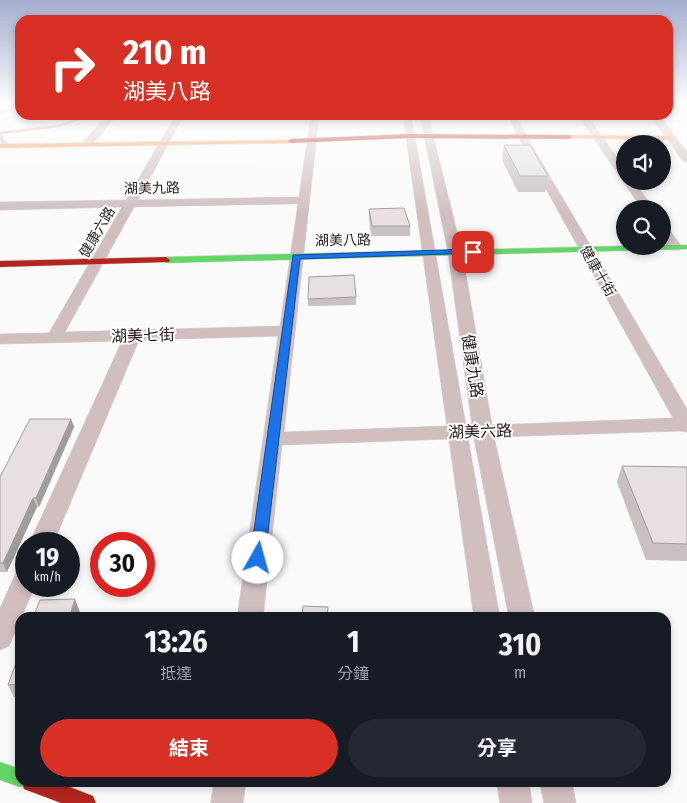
<!DOCTYPE html>
<html lang="zh-TW">
<head>
<meta charset="utf-8">
<style>
	body { margin:0; font-family:"Fira Sans Condensed","Noto Sans TC",sans-serif; background:#242831; color:#f1f3f6; height:100vh; display:flex; flex-direction:column; font-size:19px; white-space:nowrap }
	* { box-sizing:border-box; margin:0 }
	p { font-size:16px; color:#9ea1a6 }
	.icon { flex:none; width:28px; height:28px; fill:none; stroke:currentColor; stroke-width:2; stroke-linecap:round; stroke-linejoin:round }
	.map { position:relative; flex:1; overflow:hidden }
	.sheet { position:absolute; left:15px; top:612px; width:656px; height:175px; display:flex; flex-direction:column; background:#171b24; border-radius:15px; box-shadow:0 2px 8px #0003 }
	.sheet>* { flex:none }
	.top-card { position:absolute; left:15px; top:15px; width:658px; height:105px; border-radius:15px; box-shadow:0 2px 8px #0003; background:#d93025; color:#fff; overflow:hidden }
	.buttons { position:absolute; left:616px; top:135px; display:grid; gap:10px }
	.buttons a { display:grid; place-items:center; width:55px; height:55px; border-radius:50%; background:#171b24; box-shadow:0 2px 8px #0003; font-size:25px }
	.speed { position:absolute; left:15px; top:532px; display:flex; gap:10px; font-size:25px; font-weight:700; text-align:center }
	.speed>* { display:grid; place-content:center; width:65px; height:65px; border-radius:50%; background:#171b24; box-shadow:0 2px 8px #0003; line-height:1 }
	.speed small { font-size:12px; font-weight:400 }
	.speed .limit { border:8px solid #d22; background:#fff; color:#111 }
	.pin { position:absolute; display:grid; place-items:center; width:42px; height:42px; color:#fff; margin:-21px; border-radius:10px; box-shadow:0 2px 8px #0006 }
	.me { position:absolute; width:55px; margin:-28px; rotate:7deg; stroke-linejoin:round; filter:drop-shadow(0 0 4px #0008) }
	.turn { display:flex; align-items:center; gap:18px; height:105px; padding:0 25px; font-size:22px }
	.turn .icon { width:65px; height:65px; stroke-width:2.5 }
	.turn b { display:block; font-size:35px; line-height:42px }
	.eta { display:flex; justify-content:space-evenly; align-items:center; height:85px; text-align:center }
	.eta b { font-size:30px; font-weight:700; line-height:35px }
	.cta { display:flex; gap:10px; margin-top:auto; padding:10px 25px }
	.cta a { flex:1; height:58px; border-radius:30px; background:#d93025; color:#fff; font-size:20px; font-weight:700; line-height:58px; text-align:center }
	.cta a+a { background:#242831; color:#f1f3f6 }
	.map>svg:first-child { display:block }
	.lines { fill:none; stroke-linecap:round; stroke-linejoin:round }
	.stream { stroke:#dfa3a7; stroke-width:2.5 }
	.lane-casing { stroke:#d8d6d6; stroke-width:1 }
	.street-casing { stroke:#d8d6d6; stroke-width:1 }
	.fast-casing { stroke:#d8d6d6; stroke-width:1 }
	.slow-casing { stroke:#d8d6d6; stroke-width:1 }
	.jam-casing { stroke:#d8d6d6; stroke-width:1 }
	.lane { fill:#d1bebf; fill-rule:evenodd }
	.street { fill:#d1bebf; fill-rule:evenodd }
	.fast { fill:#63d668; fill-rule:evenodd }
	.slow { fill:#ff974d; fill-rule:evenodd }
	.jam { fill:#b3261e; fill-rule:evenodd }
	.wall { fill:#c8c0c1 }
	.shaded-wall { fill:#a29c9d }
	.building { fill:#e8dfe0; stroke:#a29c9d }
	.route { fill:#1a73e8; stroke:#114b97 }
	.labels { text-anchor:middle; stroke-width:4; stroke-linejoin:round; paint-order:stroke }
	.far-street-label { font-size:14px; fill:#241818; stroke:#fff }
	.street-label { font-size:16px; fill:#241818; stroke:#fff }
</style>
</head>
<body>
<div class="map">
<svg width="687" height="803" viewBox="0 0 687 803">
	<rect width="100%" height="100%" fill="#fafafa"/>
	<g class="lines">
		<path class="stream" d="M 0,133 L 59,126 L 89,115"/>
		<defs>
			<path id="lane" d="M 20,109 L 20,111 L 0,113 L 0,111 Z
				M 0,134 L 9,145 L 8,146 L 3,145 L 0,140 Z"/>
			<path id="street" d="M 108,115 L 117,115 L 91,146 L 83,146 L 83,142 Z
				M 176,115 L 184,115 L 138,200 L 299,197 L 311,115 L 319,115 L 284,432 L 447,426 L 403,115 L 411,115 L 466,426 L 472,425 L 448,252 L 420,115 L 428,115 L 462,252 L 492,425 L 673,418 L 526,153 L 508,115 L 516,115 L 536,153 L 687,409 L 687,432 L 680,431 L 494,437 L 535,618 L 509,618 L 474,438 L 468,438 L 500,618 L 474,618 L 449,439 L 282,445 L 263,618 L 237,618 L 278,336 L 139,340 L 53,544 L 29,544 L 122,341 L 0,344 L 0,334 L 49,333 L 122,207 L 0,210 L 0,202 L 126,200 ZM 298,204 L 280,326 L 65,332 L 134,207 Z
				M 578,115 L 587,115 L 625,169 L 625,181 L 634,181 L 654,209 L 642,209 Z
				M 650,115 L 659,115 L 687,152 L 687,162 L 683,161 Z
				M 662,226 L 667,227 L 680,244 L 682,247 L 680,250 L 670,250 L 662,240 Z
				M 26,568 L 26,586 L 35,586 L 9,646 L 0,650 L 0,608 L 17,571 Z
				M 214,782 L 246,782 L 243,803 L 211,803 Z
				M 497,782 L 529,782 L 532,803 L 500,803 Z
				M 540,782 L 572,782 L 576,803 L 544,803 Z"/>
			<path id="fast" d="M 662,245 L 687,245 L 687,249 L 166,263 L 162,260 L 166,257 Z
				M 0,762 L 20,769 L 20,782 L 28,782 L 27,785 L 20,787 L 0,780 Z"/>
			<path id="slow" d="M 569,135 L 672,136 L 675,138 L 672,140 L 567,138 L 567,136 Z
				M 293,140 L 294,141 L 291,143 L 0,148 L 0,144 Z"/>
			<path id="jam" d="M 410,134 L 569,135 L 572,137 L 569,139 L 410,138 L 291,143 L 288,141 L 291,139 Z
				M 166,257 L 170,260 L 169,262 L 0,267 L 0,261 Z
				M 22,782 L 57,782 L 93,796 L 96,803 L 61,803 L 24,789 Z"/>
		</defs>
		<use href="#lane" class="lane-casing"/>
		<use href="#street" class="street-casing"/>
		<use href="#fast" class="fast-casing"/>
		<use href="#slow" class="slow-casing"/>
		<use href="#jam" class="jam-casing"/>
		<use href="#lane" class="lane"/>
		<use href="#street" class="street"/>
		<use href="#fast" class="fast"/>
		<use href="#slow" class="slow"/>
		<use href="#jam" class="jam"/>
	</g>
	<path class="wall" d="M 504,145 L 548,176 L 545,192 L 518,192 L 502,160 Z
		M 369,209 L 410,226 L 410,236 L 371,236 L 369,218 Z
		M 356,297 L 356,305 L 308,306 L 308,299 Z
		M 71,419 L 74,427 L 39,507 L 37,507 L 7,572 L 0,572 L 0,477 Z
		M 622,466 L 687,467 L 687,561 L 646,560 L 617,482 Z
		M 20,652 L 20,697 L 14,697 L 8,685 Z"/>
	<path class="shaded-wall" d="M 71,419 L 74,427 L 39,507 L 36,498 Z
		M 33,498 L 37,507 L 7,572 L 3,563 Z
		M 75,599 L 80,612 L 78,618 L 69,618 Z"/>
	<path class="building" d="M 504,145 L 530,145 L 548,176 L 520,176 Z
		M 404,208 L 410,226 L 372,226 L 369,209 Z
		M 354,275 L 356,297 L 308,299 L 309,277 Z
		M 30,419 L 71,419 L 36,498 L 33,498 L 3,563 L 0,563 L 0,477 Z
		M 622,466 L 687,467 L 687,544 L 653,543 Z
		M 75,599 L 69,618 L 33,618 L 40,600 Z
		M 303,606 L 328,607 L 327,618 L 302,618 Z
		M 20,652 L 20,684 L 8,685 Z"/>
	<linearGradient id="sky" x2="0" y2="1"><stop stop-color="#a4adce"/><stop offset="0.48" stop-color="#fdfdfd"/><stop offset="1" stop-color="#fdfdfd" stop-opacity="0"/></linearGradient>
	<rect width="687" height="216" fill="url(#sky)"/>
	<path class="route" d="M 473,249 L 478,252 L 476,253 L 300,259 L 265,558 L 263,562 L 252,562 L 250,558 L 293,255 Z"/>
	<g class="labels">
		<g class="far-street-label">
			<text transform="translate(152 188) rotate(-1)" y="5">湖美九路</text>
			<text transform="translate(97 232) rotate(-60)" y="5">健康六路</text>
			<text transform="translate(343 240) rotate(-1)" y="5">湖美八路</text>
			<text transform="translate(598 271) rotate(60)" y="5">健康十街</text>
		</g>
		<g class="street-label">
			<text transform="translate(143 335) rotate(-2)" y="6">湖美七街</text>
			<text transform="translate(473 366) rotate(81)" y="6">健康九路</text>
			<text transform="translate(480 431) rotate(-2)" y="6">湖美六路</text>
		</g>
	</g>
</svg>
<div class="buttons">
<a><svg class="icon" aria-label="sound" viewBox="0 0 24 24"><path d="M4 9h4l5-4v14l-5-4H4zM17 9q2 3 0 6"/></svg></a>
<a><svg class="icon" aria-label="search" viewBox="0 0 24 24"><circle cx="10" cy="10" r="6"/><path d="M15 15l6 6"/></svg></a>
</div>
<div class="speed"><div>19<small>km/h</small></div><div class="limit">30</div></div>
<div class="pin" style="left:473px;top:252px;background:#d93025"><svg class="icon" aria-label="arrive" viewBox="0 0 24 24"><path d="M6 21V4h12l-3 4 3 4H6"/></svg></div>
<svg class="me" style="left:258px;top:558px" viewBox="-20 -20 40 40"><circle r="19" fill="#fff"/><path d="M0-13L10 11 0 6-10 11z" fill="#1a73e8"/></svg>
<div class="top-card">
<div class="turn"><svg class="icon" aria-label="right" viewBox="0 0 24 24"><path d="M7 20v-9h11M14 6l5 5-5 5"/></svg><div><b>210 m</b>湖美八路</div></div>
</div>
<section class="sheet">
<div class="eta">
<div><b>13:26</b><p>抵達</p></div>
<div><b>1</b><p>分鐘</p></div>
<div><b>310</b><p>m</p></div>
</div>
<div class="cta"><a>結束</a><a>分享</a></div>
</section>
</div>
</body>
</html>
